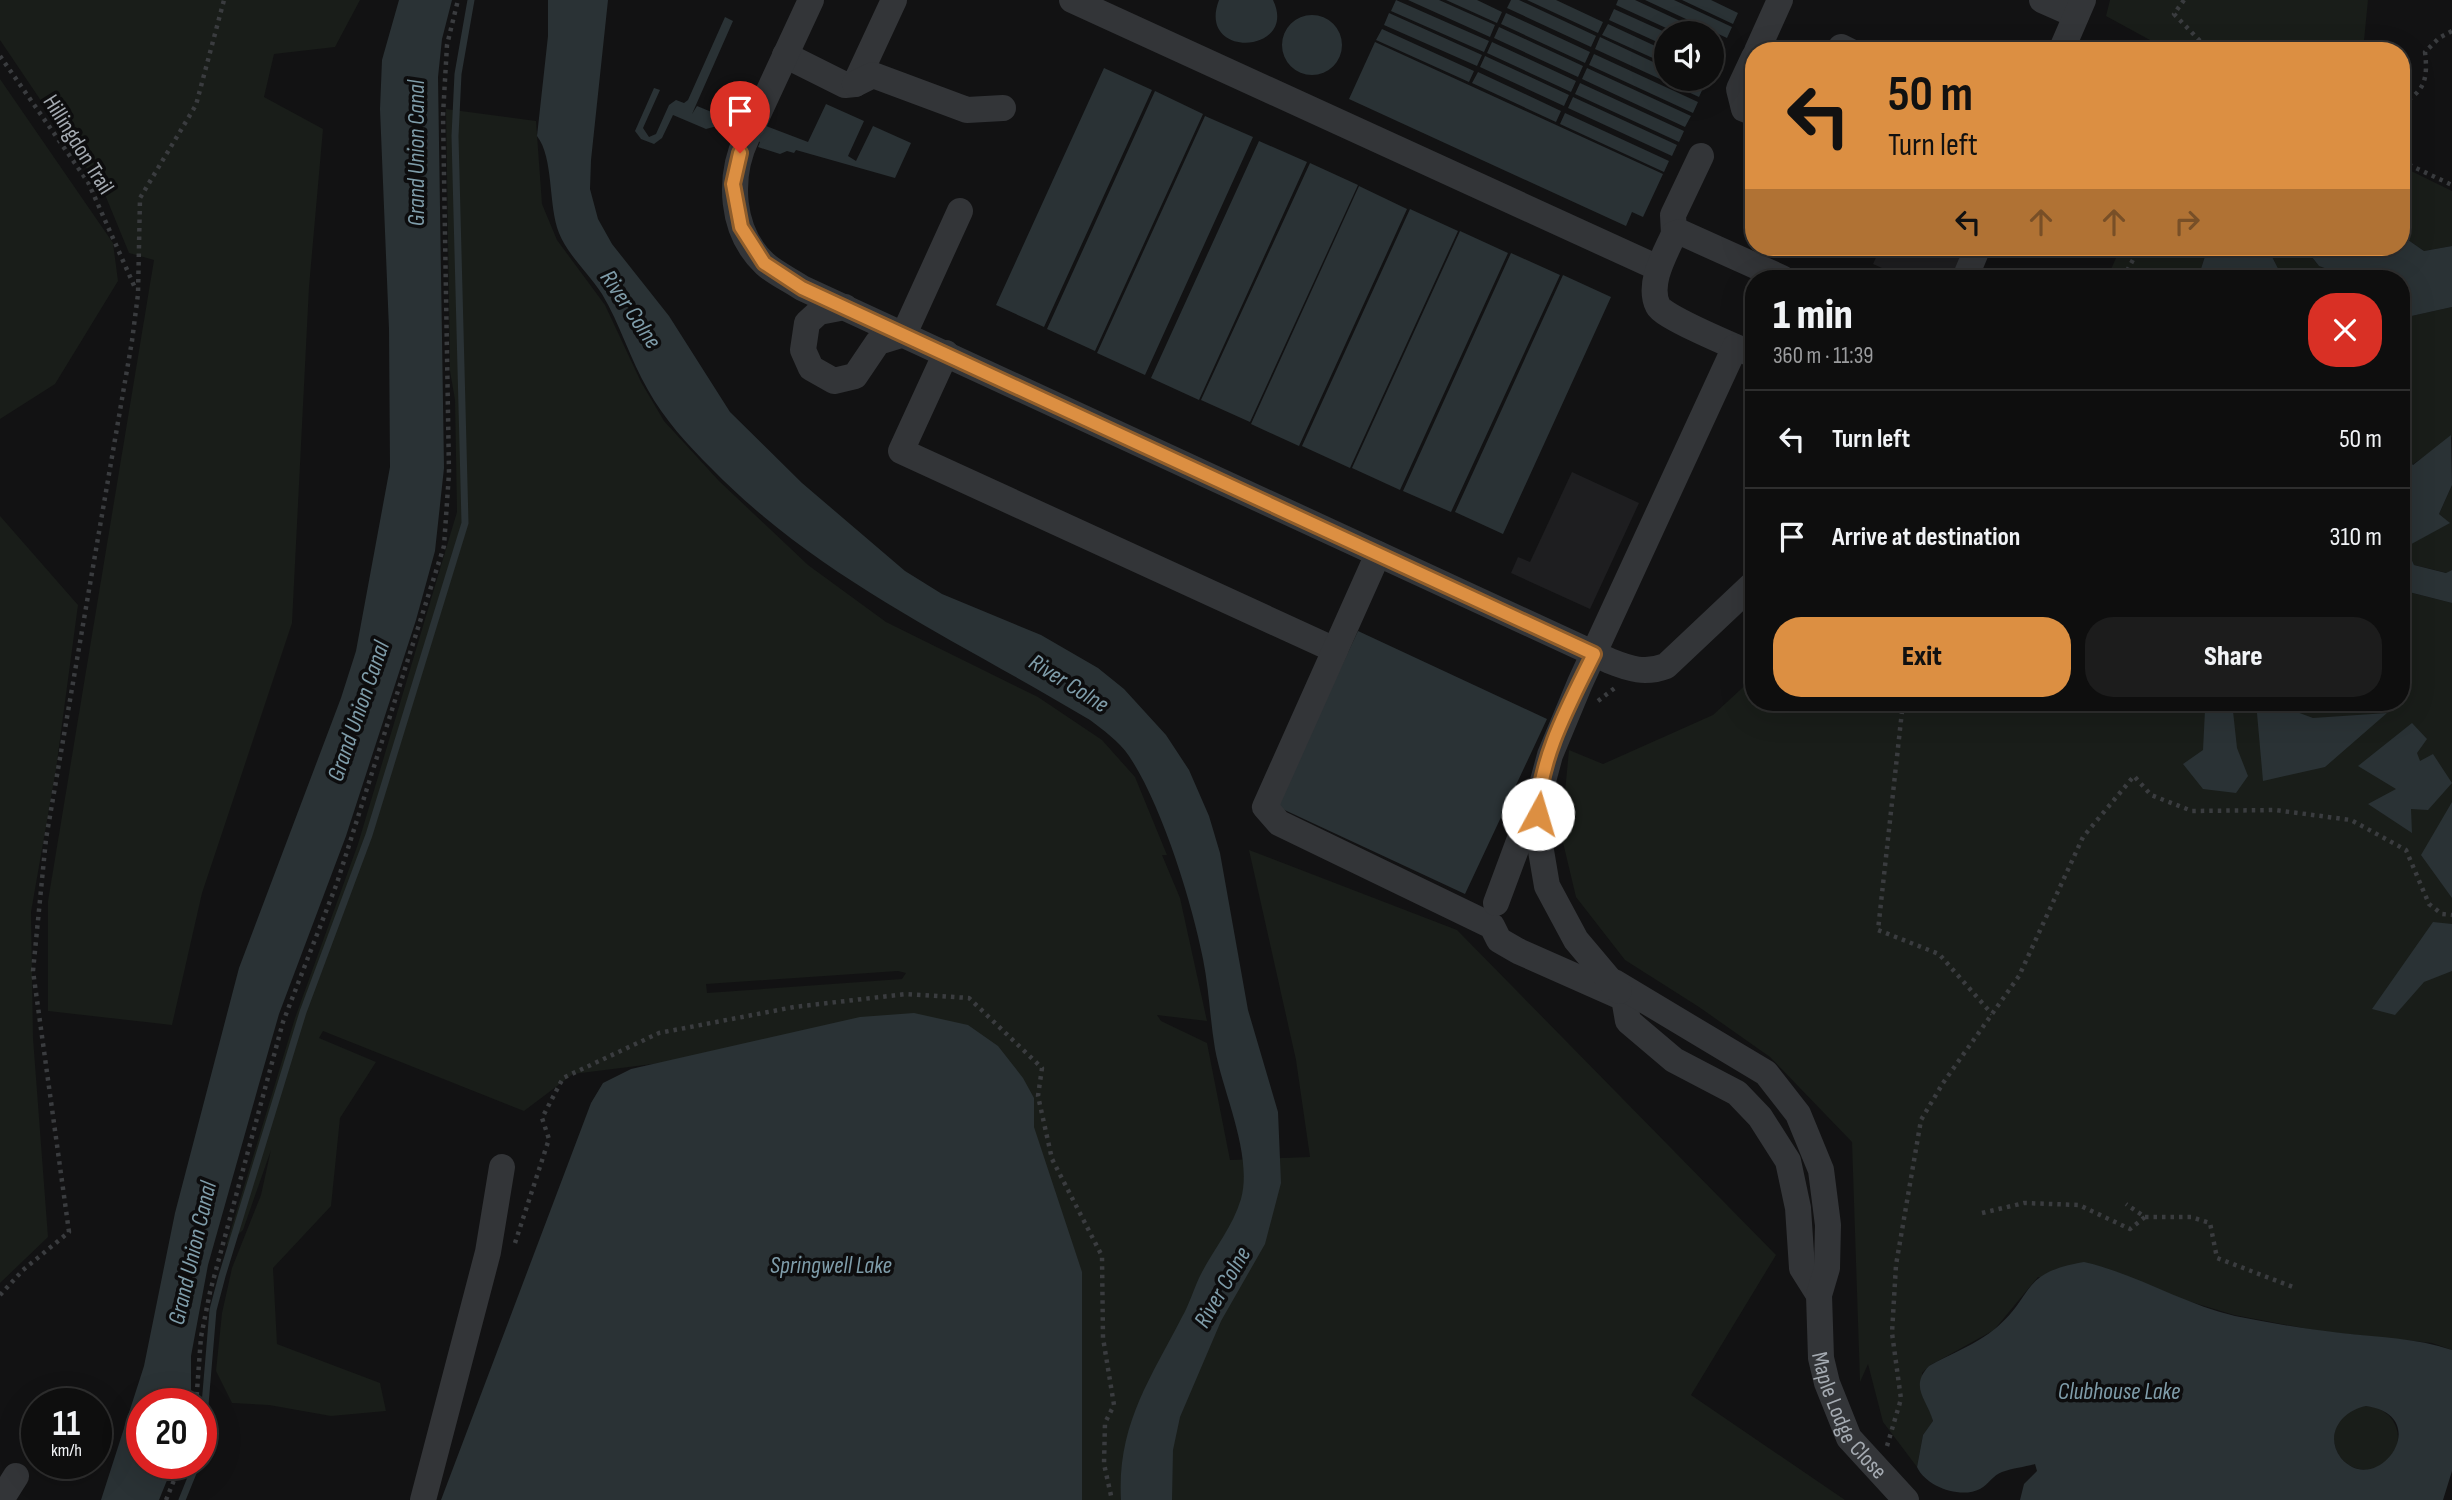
<!DOCTYPE html>
<html lang="en">
<head>
<meta charset="utf-8">
<style>
	body { margin:0; font-family:"Sofia Sans Condensed",sans-serif; background:#1c1c1c; color:#f1f3f6; height:100vh; display:flex; flex-direction:column; font-size:26px; white-space:nowrap }
	* { box-sizing:border-box; margin:0 }
	p { font-size:23px; color:#9b9c9e }
	.icon { flex:none; width:38px; height:38px; fill:none; stroke:currentColor; stroke-width:2; stroke-linecap:round; stroke-linejoin:round }
	.map { position:relative; flex:1; overflow:hidden }
	.panel { position:absolute; left:1745px; top:270px; width:665px; height:441px; display:flex; flex-direction:column; background:#0e0e0e; border-radius:28px; box-shadow:0 7px 28px #0002,0 0 0 2px #2e2e2e }
	.panel>* { flex:none }
	.hud { position:absolute; left:1745px; top:42px; width:665px; height:214px; border-radius:28px; box-shadow:0 7px 28px #0002,0 0 0 2px #2e2e2e; background:#dc8f42; color:#111; overflow:hidden }
	.controls { position:absolute; left:1654px; top:21px; display:grid; gap:14px }
	.controls a { display:grid; place-items:center; width:70px; height:70px; border-radius:50%; background:#0e0e0e; box-shadow:0 7px 28px #0002,0 0 0 2px #2e2e2e; font-size:35px }
	.speed { position:absolute; left:21px; top:1388px; display:flex; gap:14px; font-size:35px; font-weight:700; text-align:center }
	.speed>* { display:grid; place-content:center; width:91px; height:91px; border-radius:50%; background:#0e0e0e; box-shadow:0 7px 28px #0002,0 0 0 2px #2e2e2e; line-height:1 }
	.speed small { font-size:18px; font-weight:400 }
	.speed .limit { border:10px solid #d22; background:#fff; color:#111 }
	.pin { position:absolute; display:grid; place-items:center; width:60px; height:60px; color:#fff; margin:-72px -30px; border-radius:50% 50% 50% 0; rotate:-45deg; box-shadow:0 0 7px #0007 }
	.pin .icon { rotate:45deg }
	.me { position:absolute; width:77px; margin:-38px; rotate:6deg; stroke-linejoin:round; filter:drop-shadow(0 0 5px #0008) }
	.turn { display:flex; align-items:center; gap:24px; height:147px; padding:0 28px; font-size:32px }
	.turn .icon { width:91px; height:91px; stroke-width:2.5 }
	.turn b { display:block; font-size:49px; line-height:60px }
	.lanes { display:flex; align-items:center; height:66px; padding:0 28px; background:#0003; justify-content:center; gap:35px; direction:ltr }
	.lanes .off { opacity:.35 }
	.round { display:grid; place-items:center; flex:none; width:74px; height:74px; border-radius:28px; background:#1c1c1c }
	.head { display:flex; align-items:center; justify-content:space-between; height:119px; padding:0 28px }
	h1 { font-size:42px; font-weight:800; line-height:52px }
	.action { display:flex; gap:14px; margin-top:auto; padding:14px 28px }
	.action a { flex:1; height:80px; border-radius:28px; background:#dc8f42; color:#111; font-size:28px; font-weight:800; line-height:80px; text-align:center }
	.action a+a { background:#1c1c1c; color:#f1f3f6 }
	ul { padding:0; list-style:none }
	li { display:flex; align-items:center; gap:21px; height:98px; padding:0 28px; border-top:2px solid #2e2e2e }
	li div { flex:1 }
	li b { display:block; font-size:26px }
	li em { font-style:normal }
	.map>svg:first-child { display:block }
	.built { fill:#1e1e20 }
	.green { fill:#191d19; fill-rule:evenodd }
	.water { fill:#2a3235; fill-rule:evenodd }
	.lines { fill:none; stroke-linecap:round; stroke-linejoin:round }
	.stream { stroke:#2a3235; stroke-width:7 }
	.path { stroke:#3a3c3f; stroke-width:4.5; stroke-dasharray:3.5 5; stroke-linecap:butt }
	.minor { stroke:#333538; stroke-width:26 }
	.route-casing { stroke:#8f5d2b; stroke-width:18 }
	.route { stroke:#dc8f42; stroke-width:12 }
	.labels { text-anchor:middle; stroke-width:7; stroke-linejoin:round; paint-order:stroke }
	.street-label { font-size:23px; fill:#a5abb2; stroke:#0d0d0e }
	.water-label { font-size:24px; font-style:italic; fill:#7f9daa; stroke:#0d0d0e }
</style>
</head>
<body>
<div class="map">
<svg width="2452" height="1500" viewBox="0 0 2452 1500">
	<rect width="100%" height="100%" fill="#121213"/>
	<path class="built" d="M 1881,247 L 1968,247 L 1953,278 L 1885,278 L 1882,268 L 1873,264 Z
		M 1572,472 L 1639,503 L 1590,609 L 1511,573 L 1518,557 L 1530,562 Z"/>
	<path class="green" d="M 0,0 L 360,0 L 335,47 L 274,54 L 264,97 L 323,129 L 309,287 L 292,623 L 202,893 L 172,1025 L 48,1011 L 48,901 L 154,260 L 129,253 L 106,197 L 0,40 Z
		M 2110,0 L 2368,0 L 2363,51 L 2170,51 L 2106,16 Z
		M 0,79 L 113,243 L 118,281 L 55,384 L 0,419 Z
		M 446,109 L 536,121 L 542,204 L 557,240 L 605,305 L 641,382 L 664,421 L 719,481 L 808,565 L 886,622 L 1038,697 L 1102,740 L 1135,777 L 1167,855 L 1162,855 L 1180,898 L 1207,1021 L 1157,1015 L 1161,1021 L 1207,1043 L 1230,1160 L 1310,1157 L 1296,1060 L 1249,850 L 1457,930 L 1776,1255 L 1691,1395 L 1845,1500 L 1060,1500 L 946,1027 L 573,1074 L 524,1111 L 323,1031 L 319,1038 L 376,1062 L 340,1118 L 331,1206 L 273,1268 L 277,1344 L 380,1383 L 386,1411 L 331,1416 L 269,1405 L 232,1403 L 216,1371 L 222,1313 L 232,1268 L 261,1195 L 271,1150 L 243,1230 L 226,1246 L 295,1018 L 358,844 L 457,512 L 455,400 L 450,371 ZM 898,971 L 906,973 L 902,979 L 707,993 L 706,984 Z
		M 2401,166 L 2452,191 L 2452,246 L 2424,251 L 2401,235 Z
		M 2121,247 L 2208,247 L 2198,278 L 2107,278 Z
		M 2267,247 L 2304,247 L 2319,266 L 2351,278 L 2283,278 Z
		M 2452,307 L 2452,437 L 2412,465 L 2401,453 L 2401,313 L 2407,317 Z
		M 2452,485 L 2452,570 L 2447,573 L 2414,565 L 2405,547 L 2449,523 L 2439,514 Z
		M 0,516 L 78,605 L 56,769 L 31,912 L 33,1038 L 48,1237 L 0,1283 Z
		M 2401,590 L 2452,603 L 2452,1350 L 2432,1343 L 2319,1331 L 2234,1315 L 2188,1301 L 2038,1277 L 1994,1330 L 1929,1366 L 1922,1373 L 1933,1422 L 1923,1435 L 1917,1467 L 1883,1422 L 1868,1364 L 1860,1382 L 1852,1142 L 1770,1057 L 1699,1007 L 1625,960 L 1576,897 L 1561,834 L 1569,750 L 1603,764 L 1713,715 L 1753,678 L 1754,702 L 2401,702 Z
		M2334 1438a32 32 0 1 1 64 0a32 32 0 1 1-64 0Z"/>
	<path class="water" d="M 399,0 L 452,0 L 442,39 L 438,77 L 444,468 L 435,551 L 416,620 L 346,836 L 279,1014 L 259,1084 L 208,1265 L 191,1356 L 191,1403 L 142,1404 L 142,1463 L 174,1463 L 159,1500 L 101,1500 L 144,1366 L 175,1213 L 239,968 L 341,698 L 356,651 L 390,467 L 389,329 L 380,109 L 382,60 Z
		M 548,0 L 608,0 L 591,160 L 590,189 L 598,219 L 612,244 L 669,316 L 730,412 L 802,483 L 905,571 L 942,594 L 1041,635 L 1098,668 L 1124,689 L 1166,735 L 1189,770 L 1209,816 L 1220,853 L 1248,1010 L 1278,1112 L 1281,1183 L 1265,1244 L 1221,1321 L 1180,1417 L 1173,1450 L 1172,1500 L 1121,1500 C 1117,1426 1149,1381 1182,1317 C 1189,1305 1193,1291 1199,1278 C 1212,1251 1232,1229 1241,1199 C 1253,1155 1223,1093 1215,1049 C 1210,1019 1209,989 1203,959 C 1192,902 1161,803 1129,756 C 1119,741 1103,730 1090,720 C 959,641 819,579 711,468 C 687,444 664,419 648,390 C 630,359 620,324 602,294 C 589,274 567,254 559,233 C 548,205 554,158 537,136 L 548,36 Z
		M 1219,0 L 1273,0 C 1299,54 1196,60 1219,0 Z
		M 1396,0 L 1489,41 L 1484,52 L 1391,11 Z
		M 1408,0 L 1439,0 L 1495,25 L 1490,37 Z
		M 1446,0 L 1477,0 L 1502,12 L 1497,23 Z
		M 1511,0 L 1519,0 L 1596,36 L 1591,47 L 1507,8 Z
		M 1527,0 L 1556,0 L 1603,22 L 1598,33 Z
		M 1618,0 L 1635,0 L 1706,33 L 1677,33 L 1616,5 Z
		M 1645,0 L 1674,0 L 1732,27 L 1727,38 Z
		M 1682,0 L 1711,0 L 1738,13 L 1733,24 Z
		M 1614,9 L 1667,33 L 1666,46 L 1609,20 Z
		M 1389,13 L 1482,55 L 1477,66 L 1384,25 Z
		M 1506,13 L 1590,52 L 1585,63 L 1501,24 Z
		M1282 45a30 30 0 1 1 60 0a30 30 0 1 1-60 0Z
		M 725,17 L 733,21 L 692,114 L 697,106 L 719,115 L 722,108 L 732,112 L 729,121 L 753,128 L 766,126 L 808,142 L 826,104 L 864,121 L 848,156 L 856,161 L 873,126 L 911,143 L 895,178 L 796,150 L 794,153 L 787,151 L 780,154 L 758,147 L 760,142 L 717,126 L 706,129 L 673,115 L 662,138 L 654,144 L 641,139 L 635,131 L 654,88 L 660,90 L 643,128 L 649,137 L 656,134 L 669,105 L 676,100 L 684,103 L 688,100 Z
		M 1608,24 L 1666,51 L 1666,64 L 1602,35 Z
		M 1499,27 L 1583,66 L 1578,77 L 1494,38 Z
		M 1382,29 L 1474,71 L 1469,82 L 1376,40 Z
		M 1600,37 L 1666,68 L 1666,79 L 1689,79 L 1704,86 L 1699,97 L 1595,49 Z
		M 1375,42 L 1663,174 L 1643,217 L 1632,212 L 1626,226 L 1349,99 Z
		M 1492,42 L 1576,81 L 1571,92 L 1487,53 Z
		M 1594,54 L 1698,102 L 1693,113 L 1589,65 Z
		M 1485,56 L 1569,95 L 1564,106 L 1480,67 Z
		M 1104,68 L 1152,90 L 1044,327 L 996,305 Z
		M 1587,68 L 1691,116 L 1685,127 L 1582,79 Z
		M 1478,72 L 1561,111 L 1556,122 L 1472,83 Z
		M 1580,83 L 1684,131 L 1679,142 L 1575,94 Z
		M 1155,91 L 1203,114 L 1095,351 L 1047,329 Z
		M 1573,97 L 1677,145 L 1672,156 L 1568,108 Z
		M 1565,113 L 1669,161 L 1664,172 L 1560,124 Z
		M 1205,116 L 1253,137 L 1145,375 L 1097,353 Z
		M 1259,141 L 1307,162 L 1199,400 L 1151,378 Z
		M 1310,163 L 1358,185 L 1250,422 L 1201,400 Z
		M 1359,186 L 1407,209 L 1299,446 L 1251,424 Z
		M 1410,209 L 1458,231 L 1350,468 L 1302,446 Z
		M 1460,231 L 1508,253 L 1400,490 L 1352,468 Z
		M 2401,235 L 2424,251 L 2452,246 L 2452,307 L 2407,317 L 2401,313 L 2401,278 L 2351,278 L 2319,266 L 2304,247 L 2401,247 Z
		M 2208,247 L 2267,247 L 2283,278 L 2198,278 Z
		M 1511,253 L 1560,275 L 1451,512 L 1403,491 Z
		M 1563,275 L 1611,297 L 1503,534 L 1455,512 Z
		M 2451,435 L 2452,485 L 2439,514 L 2450,523 L 2406,547 L 2414,565 L 2446,573 L 2452,570 L 2452,603 L 2401,590 L 2401,453 L 2413,465 Z
		M 1358,631 L 1547,719 L 1465,894 L 1276,806 Z
		M 2216,702 L 2232,702 L 2237,748 L 2248,776 L 2236,793 L 2203,789 L 2183,764 L 2203,750 L 2205,710 Z
		M 2256,702 L 2270,702 L 2313,718 L 2387,713 L 2325,767 L 2263,781 Z
		M 2412,723 L 2427,739 L 2417,753 L 2420,761 L 2433,754 L 2452,783 L 2428,810 L 2411,809 L 2412,833 L 2368,804 L 2396,789 L 2358,766 Z
		M 2452,802 L 2452,898 L 2421,855 Z
		M 2433,922 L 2452,924 L 2452,971 L 2424,982 L 2395,1015 L 2372,1009 Z
		M 914,1013 L 968,1025 L 998,1046 L 1023,1078 L 1034,1098 L 1034,1127 L 1082,1272 L 1082,1500 L 441,1500 L 591,1103 L 603,1083 L 631,1069 L 860,1017 Z
		M 2084,1262 C 2137,1274 2183,1304 2235,1316 C 2270,1323 2306,1329 2341,1333 C 2378,1337 2416,1338 2452,1350 L 2452,1471 L 2443,1500 L 2020,1500 L 2024,1484 L 2037,1471 L 2035,1464 C 2025,1467 2013,1468 2002,1472 C 1993,1475 1989,1484 1980,1489 C 1961,1499 1926,1487 1917,1467 L 1923,1435 L 1933,1421 C 1927,1399 1909,1387 1929,1366 C 1950,1354 1977,1344 1996,1328 C 2036,1294 2019,1273 2084,1262 ZM 2366,1406 C 2436,1416 2377,1500 2341,1458 C 2324,1435 2341,1411 2366,1406 Z"/>
	<g class="lines">
		<path class="stream" d="M 201,1452 L 213,1310 L 222,1276 L 303,1012 L 369,835 L 465,523 L 455,136 L 458,74 L 471,0
			M 182,1500 L 197,1463"/>
		<path class="path" d="M 2184,0 L 2174,14 L 2202,43 L 2204,51
			M 0,56 L 88,182 L 136,290
			M 2401,104 C 2425,91 2428,79 2425,52 L 2439,38 L 2452,31
			M 2401,161 L 2452,185
			M 2123,278 L 2140,247
			M 1598,701 L 1616,687
			M 1903,702 L 1878,930 L 1939,954 L 1992,1014
			M 1982,1213 L 2024,1203 L 2079,1205 L 2130,1229 L 2145,1217 L 2126,1204
			M 2145,1217 L 2191,1217 L 2210,1223 L 2217,1258 L 2293,1287
			M 515,1243 L 549,1139 L 542,1118 L 563,1078 L 659,1033 L 794,1007 L 906,994 L 969,998 L 1042,1068 L 1038,1096 L 1052,1159 L 1102,1256 L 1103,1338 L 1114,1405 L 1105,1423 L 1104,1464 L 1112,1500
			M 0,1295 L 23,1270 L 69,1232 L 33,971 L 46,839 L 132,341 L 138,294 L 140,198 L 196,105 L 224,0
			M 196,1404 L 201,1337 L 210,1292 L 283,1022 L 337,883 L 444,546 L 449,473 L 443,115 L 447,45 L 458,0
			M 1887,1446 L 1901,1399 L 1892,1333 L 1896,1265 L 1921,1120 L 1943,1083 L 2019,976 L 2083,837 L 2134,776 L 2151,795 L 2192,811 L 2275,810 L 2351,820 L 2406,850 L 2429,904 L 2442,914 L 2452,915
			M 166,1500 L 181,1463"/>
		<g class="minor">
			<path d="M 1072,0 L 1658,268"/>
			<path d="M 2042,0 L 2076,15"/>
			<path d="M 1757,51 L 1780,0"/>
			<path d="M 1839,51 L 1841,47 L 1849,51"/>
			<path d="M 2061,51 L 2083,0"/>
			<path d="M 785,55 L 845,85 L 855,84 L 894,0"/>
			<path d="M 1754,57 L 1739,89 L 1744,109 L 1754,113"/>
			<path d="M 855,84 L 873,75 L 967,110 L 1003,108"/>
			<path d="M 753,125 L 811,0"/>
			<path d="M 747,137 C 728,177 730,231 765,264 C 775,273 790,280 802,288 L 1610,661 C 1630,669 1645,674 1666,666 L 1754,583"/>
			<path d="M 1674,234 L 1673,215 L 1701,156"/>
			<path d="M 1965,278 L 1978,247"/>
			<path d="M 845,307 L 819,312 L 807,323 L 803,350 L 811,368 L 834,381 L 855,376 L 878,342 L 904,334 L 960,211"/>
			<path d="M 946,353 L 901,451 L 1335,650"/>
			<path d="M 1754,355 C 1738,348 1663,317 1658,306 C 1647,284 1665,254 1674,234 L 1680,232 L 1782,278"/>
			<path d="M 1378,554 L 1265,807 L 1279,823 L 1492,926 L 1499,940 L 1518,951 L 1624,998 L 1628,1021 L 1674,1060 L 1737,1093 L 1760,1117 L 1788,1161 L 1798,1208 L 1802,1268 L 1819,1295"/>
			<path d="M 1496,903 L 1532,806"/>
			<path id="s1" d="M 1614,982 L 1766,1073 L 1798,1114 L 1821,1170 L 1828,1225 L 1827,1268 L 1819,1295 L 1821,1358 L 1827,1383 L 1849,1438 L 1906,1500"/>
			<path d="M 1619,991 L 1576,940 L 1547,886 L 1538,833 L 1539,796 L 1550,755 L 1580,683 L 1735,347"/>
			<path d="M 1,1500 L 16,1476"/>
			<path d="M 423,1500 L 488,1252 L 502,1167"/>
		</g>
	</g>
	<g class="lines">
		<defs>
			<path id="route" d="M 740,153 L 733,184 L 741,227 L 764,263 L 802,288 L 1594,654 C 1570,703 1539,758 1538,814"/>
		</defs>
		<use href="#route" class="route-casing"/>
		<use href="#route" class="route"/>
	</g>
	<g class="labels">
		<g class="street-label">
			<text transform="translate(79 144) rotate(58)" y="8">Hillingdon Trail</text>
			<text dy="8" stroke="none"><textPath href="#s1" startOffset="544">Maple Lodge Close</textPath></text>
		</g>
		<g class="water-label">
			<text transform="translate(416 153) rotate(-90)" y="8">Grand Union Canal</text>
			<text transform="translate(631 309) rotate(56)" y="8">River Colne</text>
			<text transform="translate(1069 683) rotate(32)" y="8">River Colne</text>
			<text transform="translate(358 711) rotate(-71)" y="8">Grand Union Canal</text>
			<text transform="translate(192 1253) rotate(-77)" y="8">Grand Union Canal</text>
			<text x="831" y="1273">Springwell Lake</text>
			<text transform="translate(1222 1287) rotate(-60)" y="8">River Colne</text>
			<text x="2119" y="1399">Clubhouse Lake</text>
		</g>
	</g>
</svg>
<div class="controls">
<a><svg class="icon" aria-label="sound" viewBox="0 0 24 24"><path d="M4 9h4l5-4v14l-5-4H4zM17 9q2 3 0 6"/></svg></a>
</div>
<div class="speed"><div>11<small>km/h</small></div><div class="limit">20</div></div>
<div class="pin" style="left:740px;top:153px;background:#d93025"><svg class="icon" aria-label="arrive" viewBox="0 0 24 24"><path d="M6 21V4h12l-3 4 3 4H6"/></svg></div>
<svg class="me" style="left:1538px;top:814px" viewBox="-20 -20 40 40"><circle r="19" fill="#fff"/><path d="M0-13L10 11 0 6-10 11z" fill="#dc8f42"/></svg>
<div class="hud">
<div class="turn"><svg class="icon" aria-label="left" viewBox="0 0 24 24"><path d="M17 20v-9H6M10 6l-5 5 5 5"/></svg><div><b>50 m</b>Turn left</div></div>
<div class="lanes"><svg class="icon" aria-label="left" viewBox="0 0 24 24"><path d="M17 20v-9H6M10 6l-5 5 5 5"/></svg><svg class="icon off" aria-label="ahead" viewBox="0 0 24 24"><path d="M12 20V5M6 11l6-6 6 6"/></svg><svg class="icon off" aria-label="ahead" viewBox="0 0 24 24"><path d="M12 20V5M6 11l6-6 6 6"/></svg><svg class="icon off" aria-label="right" viewBox="0 0 24 24"><path d="M7 20v-9h11M14 6l5 5-5 5"/></svg></div>
</div>
<section class="panel">
<div class="head"><div><h1>1 min</h1><p>360 m · 11:39</p></div><a class="round" style="background:#d93025;color:#fff"><svg class="icon" aria-label="close" viewBox="0 0 24 24"><path d="M6 6l12 12M18 6L6 18"/></svg></a></div>
<ul>
<li><svg class="icon" aria-label="left" viewBox="0 0 24 24"><path d="M17 20v-9H6M10 6l-5 5 5 5"/></svg><div><b>Turn left</b></div><em>50 m</em></li>
<li><svg class="icon" aria-label="arrive" viewBox="0 0 24 24"><path d="M6 21V4h12l-3 4 3 4H6"/></svg><div><b>Arrive at destination</b></div><em>310 m</em></li>
</ul>
<div class="action"><a>Exit</a><a>Share</a></div>
</section>
</div>
</body>
</html>
